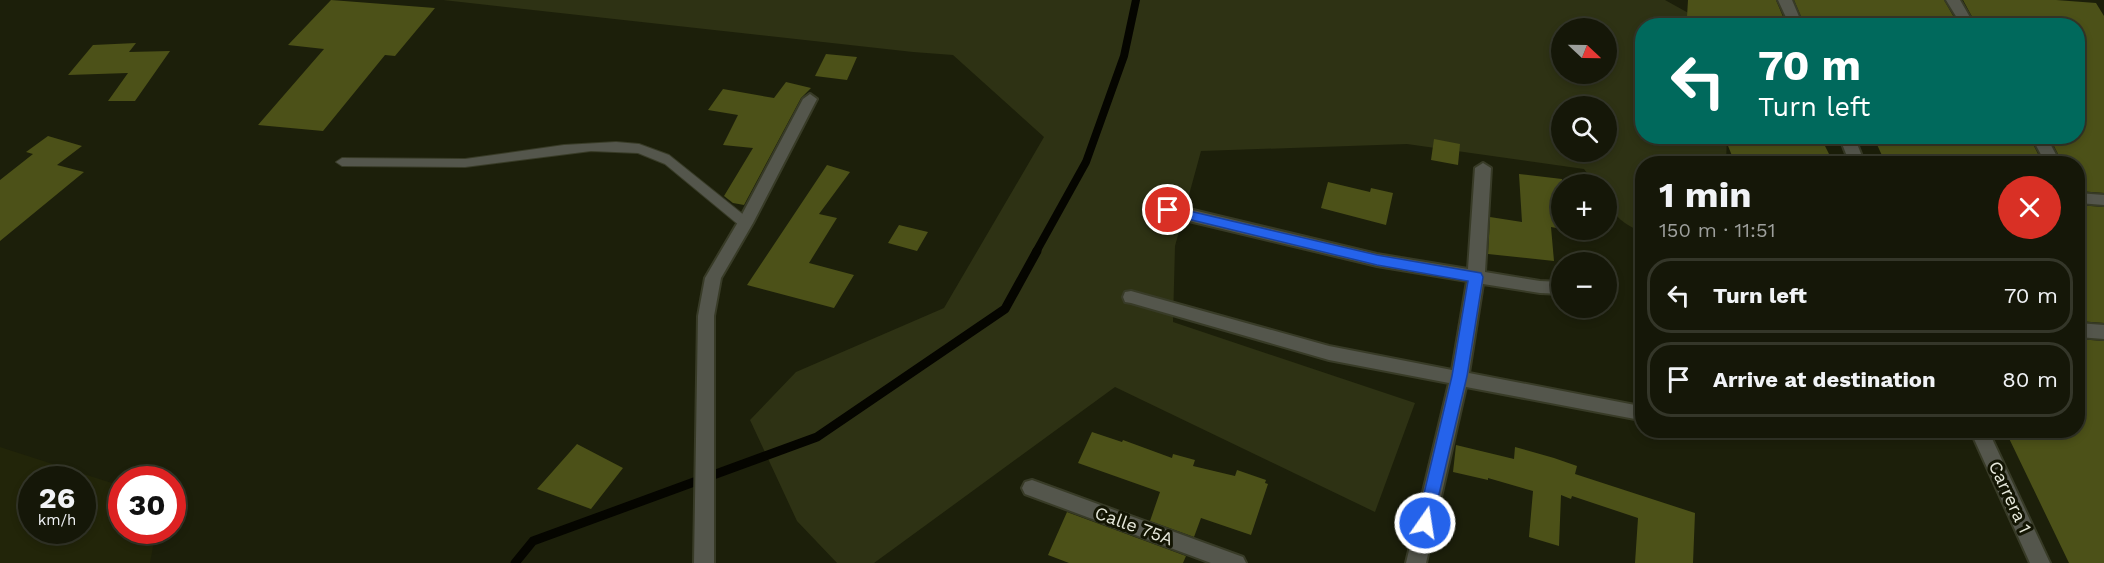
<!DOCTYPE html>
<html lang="en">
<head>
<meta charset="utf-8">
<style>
	body { margin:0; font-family:"Work Sans",sans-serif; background:#222416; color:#f1f3f6; height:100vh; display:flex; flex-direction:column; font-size:22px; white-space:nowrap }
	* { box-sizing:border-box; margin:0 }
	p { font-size:20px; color:#9d9f9c }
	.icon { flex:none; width:33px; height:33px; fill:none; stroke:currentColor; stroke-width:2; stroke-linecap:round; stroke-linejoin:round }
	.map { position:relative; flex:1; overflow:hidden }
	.drawer { position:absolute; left:1635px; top:156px; width:450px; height:282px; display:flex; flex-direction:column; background:#151708; border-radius:24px; box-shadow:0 3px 9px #0003,0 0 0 2px #343629 }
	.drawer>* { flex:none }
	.top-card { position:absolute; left:1635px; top:18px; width:450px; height:126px; border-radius:24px; box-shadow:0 3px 9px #0003,0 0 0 2px #343629; background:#00695c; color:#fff; overflow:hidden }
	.needle { width:39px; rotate:112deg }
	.buttons { position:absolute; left:1551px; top:18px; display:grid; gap:12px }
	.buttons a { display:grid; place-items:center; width:66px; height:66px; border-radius:50%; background:#151708; box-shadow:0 3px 9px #0003,0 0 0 2px #343629; font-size:30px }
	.speed { position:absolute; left:18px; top:466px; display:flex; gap:12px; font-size:30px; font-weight:700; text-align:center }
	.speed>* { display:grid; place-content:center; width:78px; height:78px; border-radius:50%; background:#151708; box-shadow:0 3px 9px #0003,0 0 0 2px #343629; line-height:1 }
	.speed small { font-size:15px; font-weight:400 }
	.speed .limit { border:9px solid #d22; background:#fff; color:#111 }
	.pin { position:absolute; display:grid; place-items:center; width:51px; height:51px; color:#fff; margin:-26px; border:3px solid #fff; border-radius:50%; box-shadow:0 2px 6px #0007 }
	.me { position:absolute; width:66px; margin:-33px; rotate:13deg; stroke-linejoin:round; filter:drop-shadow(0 0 4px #0008) }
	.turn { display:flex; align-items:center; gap:21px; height:126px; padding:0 24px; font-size:27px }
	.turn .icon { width:78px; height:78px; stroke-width:2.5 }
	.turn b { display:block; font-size:42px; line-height:51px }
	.round { display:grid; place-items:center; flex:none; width:63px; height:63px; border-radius:32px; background:#222416 }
	.summary { display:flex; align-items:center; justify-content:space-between; height:102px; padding:0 24px }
	h1 { font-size:36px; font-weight:700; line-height:45px }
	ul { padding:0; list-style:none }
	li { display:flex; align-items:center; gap:18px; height:75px; margin:0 12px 9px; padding:0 12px; border:3px solid #343629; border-radius:24px }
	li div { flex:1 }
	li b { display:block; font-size:22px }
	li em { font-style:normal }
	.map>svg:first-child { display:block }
	.built { fill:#222509; fill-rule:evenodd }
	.green { fill:#2e3214; fill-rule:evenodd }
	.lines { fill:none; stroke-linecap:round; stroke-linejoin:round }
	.stream-far1 { stroke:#050500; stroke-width:8 }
	.stream { stroke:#050500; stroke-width:9 }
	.building { fill:#4c5118 }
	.service-casing { stroke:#383b27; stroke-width:2 }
	.minor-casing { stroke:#383b27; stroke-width:4 }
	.tertiary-casing { stroke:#383b27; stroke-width:4 }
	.service { fill:#54564c; fill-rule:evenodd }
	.minor { fill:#54564c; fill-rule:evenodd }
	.tertiary { fill:#54564c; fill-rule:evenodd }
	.route { fill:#2563eb; stroke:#184099; stroke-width:1.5 }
	.labels { text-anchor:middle; stroke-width:6; stroke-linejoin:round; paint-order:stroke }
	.street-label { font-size:18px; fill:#e6e8db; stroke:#131503 }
</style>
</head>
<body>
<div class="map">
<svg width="2104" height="563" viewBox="0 0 2104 563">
	<rect width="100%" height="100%" fill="#1c1f0a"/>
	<path class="built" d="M 0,447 L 121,486 L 122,531 L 156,531 L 150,563 L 0,563 ZM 32,480 L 82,480 L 82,531 L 32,531 Z"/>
	<path class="green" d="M 443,0 L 1665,0 L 1710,25 L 1642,26 L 1642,136 L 1727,137 L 1726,163 L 1642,164 L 1642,232 C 1619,222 1607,212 1606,184 L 1595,184 L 1584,169 L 1407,144 L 1201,151 L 1175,246 L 1173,322 L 1415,403 L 1375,512 L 1115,387 L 874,563 L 837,563 L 797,521 L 750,420 L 796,372 L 944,308 L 1044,137 L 953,55 L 913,52 ZM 1562,28 L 1606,28 L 1606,74 L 1562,74 ZM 1562,106 L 1606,106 L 1606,152 L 1562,152 Z"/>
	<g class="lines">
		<path class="stream-far1" d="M 1036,252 L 1086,162 L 1124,56 L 1136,0"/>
		<path class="stream" d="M 515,563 L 533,541 L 817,437 L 1005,309 L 1037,251"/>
	</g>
	<path class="building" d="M 331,0 L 435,8 L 395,56 L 385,55 L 323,131 L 258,125 L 324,49 L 288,45 Z
		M 1688,0 L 1776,0 L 1787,26 L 1747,26 L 1745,21 L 1687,17 Z
		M 1794,0 L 1944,0 L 1959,26 L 1805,26 Z
		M 1963,0 L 2056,0 L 2096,3 L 2104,16 L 2104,193 L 2078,191 L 2078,164 L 2063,164 L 2049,136 L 2078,136 L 2078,26 L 1977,26 Z
		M 136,43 L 129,52 L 170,51 L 135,101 L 108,101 L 128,73 L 68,75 L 93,45 Z
		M 826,54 L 857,57 L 847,80 L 815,76 Z
		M 786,82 L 811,88 L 801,98 L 744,205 L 733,203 L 724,196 L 753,148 L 723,145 L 738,115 L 708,110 L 723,89 L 774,98 Z
		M 48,136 L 82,146 L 57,165 L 84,172 L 0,241 L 0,180 L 33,154 L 26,152 Z
		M 1724,136 L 1820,136 L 1834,164 L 1735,163 Z
		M 1873,136 L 2029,136 L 2043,164 L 1886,164 Z
		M 1434,139 L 1460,144 L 1458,165 L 1431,160 Z
		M 827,165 L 850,172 L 819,214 L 837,218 L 809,263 L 854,275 L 834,308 L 747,285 Z
		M 1519,174 L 1562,179 L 1562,229 L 1551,227 L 1554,261 L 1488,254 L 1490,217 L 1522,222 Z
		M 1328,182 L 1370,192 L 1371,188 L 1393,193 L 1386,225 L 1321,208 Z
		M 2078,205 L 2104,207 L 2104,323 L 2078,321 Z
		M 899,225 L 928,232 L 917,251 L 888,243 Z
		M 2078,339 L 2104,341 L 2104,563 L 2069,563 L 2005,430 L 2078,430 Z
		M 1092,432 L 1122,442 L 1123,440 L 1172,458 L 1173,454 L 1195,460 L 1193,466 L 1235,476 L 1237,470 L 1266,480 L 1265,483 L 1268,484 L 1251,535 L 1201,518 L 1194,537 L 1150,521 L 1160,492 L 1078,463 Z
		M 577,444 L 623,468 L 591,509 L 537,489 Z
		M 1456,445 L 1514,459 L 1515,447 L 1554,458 L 1577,466 L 1575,474 L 1695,513 L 1693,563 L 1635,563 L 1638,518 L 1572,496 L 1571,499 L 1561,495 L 1559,546 L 1529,537 L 1533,491 L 1488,478 L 1488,480 L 1453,472 Z
		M 1067,512 L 1186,556 L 1183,563 L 1069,563 L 1048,555 Z"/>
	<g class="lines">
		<defs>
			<path id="service" d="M 616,142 L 639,144 L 669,155 L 750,220 L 751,223 L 750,226 L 740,226 L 665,164 L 638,153 L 591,151 L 465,167 L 342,166 L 336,162 L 342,158 L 465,159 L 564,145 Z"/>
			<path id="minor" d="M 1946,0 L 1960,0 L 1975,26 L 1962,26 Z
				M 810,94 L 817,99 L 753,223 L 721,278 L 714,316 L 714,563 L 694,563 L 698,316 L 705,278 L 738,222 L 803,99 Z
				M 2031,136 L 2046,136 L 2061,164 L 2046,164 Z
				M 1483,163 L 1491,168 L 1485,272 L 1540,281 L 1562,282 L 1562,294 L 1540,293 L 1483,284 L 1469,373 L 1635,405 L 1641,407 L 1642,415 L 1635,419 L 1466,387 L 1426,563 L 1406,563 L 1449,383 L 1329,360 L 1131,303 L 1125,302 L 1123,297 L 1125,292 L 1131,291 L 1329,346 L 1452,370 L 1467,281 L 1377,266 L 1168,216 L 1162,214 L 1160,210 L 1162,206 L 1168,204 L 1377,254 L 1468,269 L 1475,168 Z
				M 2078,193 L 2104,195 L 2104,205 L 2078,203 Z
				M 1609,278 L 1615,280 L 1617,284 L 1615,288 L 1606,291 L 1606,279 Z
				M 2078,323 L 2104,325 L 2104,339 L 2078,337 Z
				M 1032,480 L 1243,557 L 1246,563 L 1211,563 L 1025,494 L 1022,488 L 1025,482 Z"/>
			<path id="tertiary" d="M 1778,0 L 1792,0 L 1803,26 L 1790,26 Z
				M 1839,136 L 1854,136 L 1865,164 L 1850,164 Z
				M 1970,430 L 1988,430 L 2050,563 L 2030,563 Z"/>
		</defs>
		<use href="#service" class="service-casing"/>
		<use href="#minor" class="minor-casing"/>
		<use href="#tertiary" class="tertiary-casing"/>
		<use href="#service" class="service"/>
		<use href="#minor" class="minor"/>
		<use href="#tertiary" class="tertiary"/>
	</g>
	<path class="route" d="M 1168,206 L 1377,255 L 1481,273 L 1483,277 L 1467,376 L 1431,528 L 1425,530 L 1419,528 L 1417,523 L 1452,376 L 1468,281 L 1377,265 L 1163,213 L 1161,210 L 1163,207 Z"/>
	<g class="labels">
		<g class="street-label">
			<text transform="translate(2010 497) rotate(65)" y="6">Carrera 1</text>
			<text transform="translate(1134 526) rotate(20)" y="6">Calle 75A</text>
		</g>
	</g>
</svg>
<div class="buttons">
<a><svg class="needle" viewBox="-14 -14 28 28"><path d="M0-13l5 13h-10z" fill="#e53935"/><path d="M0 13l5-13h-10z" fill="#9d9f9c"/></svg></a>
<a><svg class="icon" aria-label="search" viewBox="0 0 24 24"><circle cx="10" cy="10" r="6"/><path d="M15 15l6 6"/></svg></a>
<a>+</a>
<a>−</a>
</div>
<div class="speed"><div>26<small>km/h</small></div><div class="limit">30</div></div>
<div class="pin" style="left:1168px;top:210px;background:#d93025"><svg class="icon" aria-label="arrive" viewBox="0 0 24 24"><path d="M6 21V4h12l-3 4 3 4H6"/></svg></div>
<svg class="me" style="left:1425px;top:523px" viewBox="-20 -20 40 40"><circle r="17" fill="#2563eb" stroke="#fff" stroke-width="3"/><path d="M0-11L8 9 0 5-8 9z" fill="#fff"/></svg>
<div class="top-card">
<div class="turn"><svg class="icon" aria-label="left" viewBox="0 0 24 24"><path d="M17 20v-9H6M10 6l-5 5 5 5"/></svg><div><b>70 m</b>Turn left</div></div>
</div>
<section class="drawer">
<div class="summary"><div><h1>1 min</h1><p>150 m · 11:51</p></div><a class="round" style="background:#d93025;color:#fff"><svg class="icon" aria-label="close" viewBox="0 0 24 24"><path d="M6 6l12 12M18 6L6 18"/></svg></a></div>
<ul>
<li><svg class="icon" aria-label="left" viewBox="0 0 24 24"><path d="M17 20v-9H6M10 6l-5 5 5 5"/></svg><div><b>Turn left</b></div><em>70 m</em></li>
<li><svg class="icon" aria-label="arrive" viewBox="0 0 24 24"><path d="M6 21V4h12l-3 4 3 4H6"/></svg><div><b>Arrive at destination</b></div><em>80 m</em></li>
</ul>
</section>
</div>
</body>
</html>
